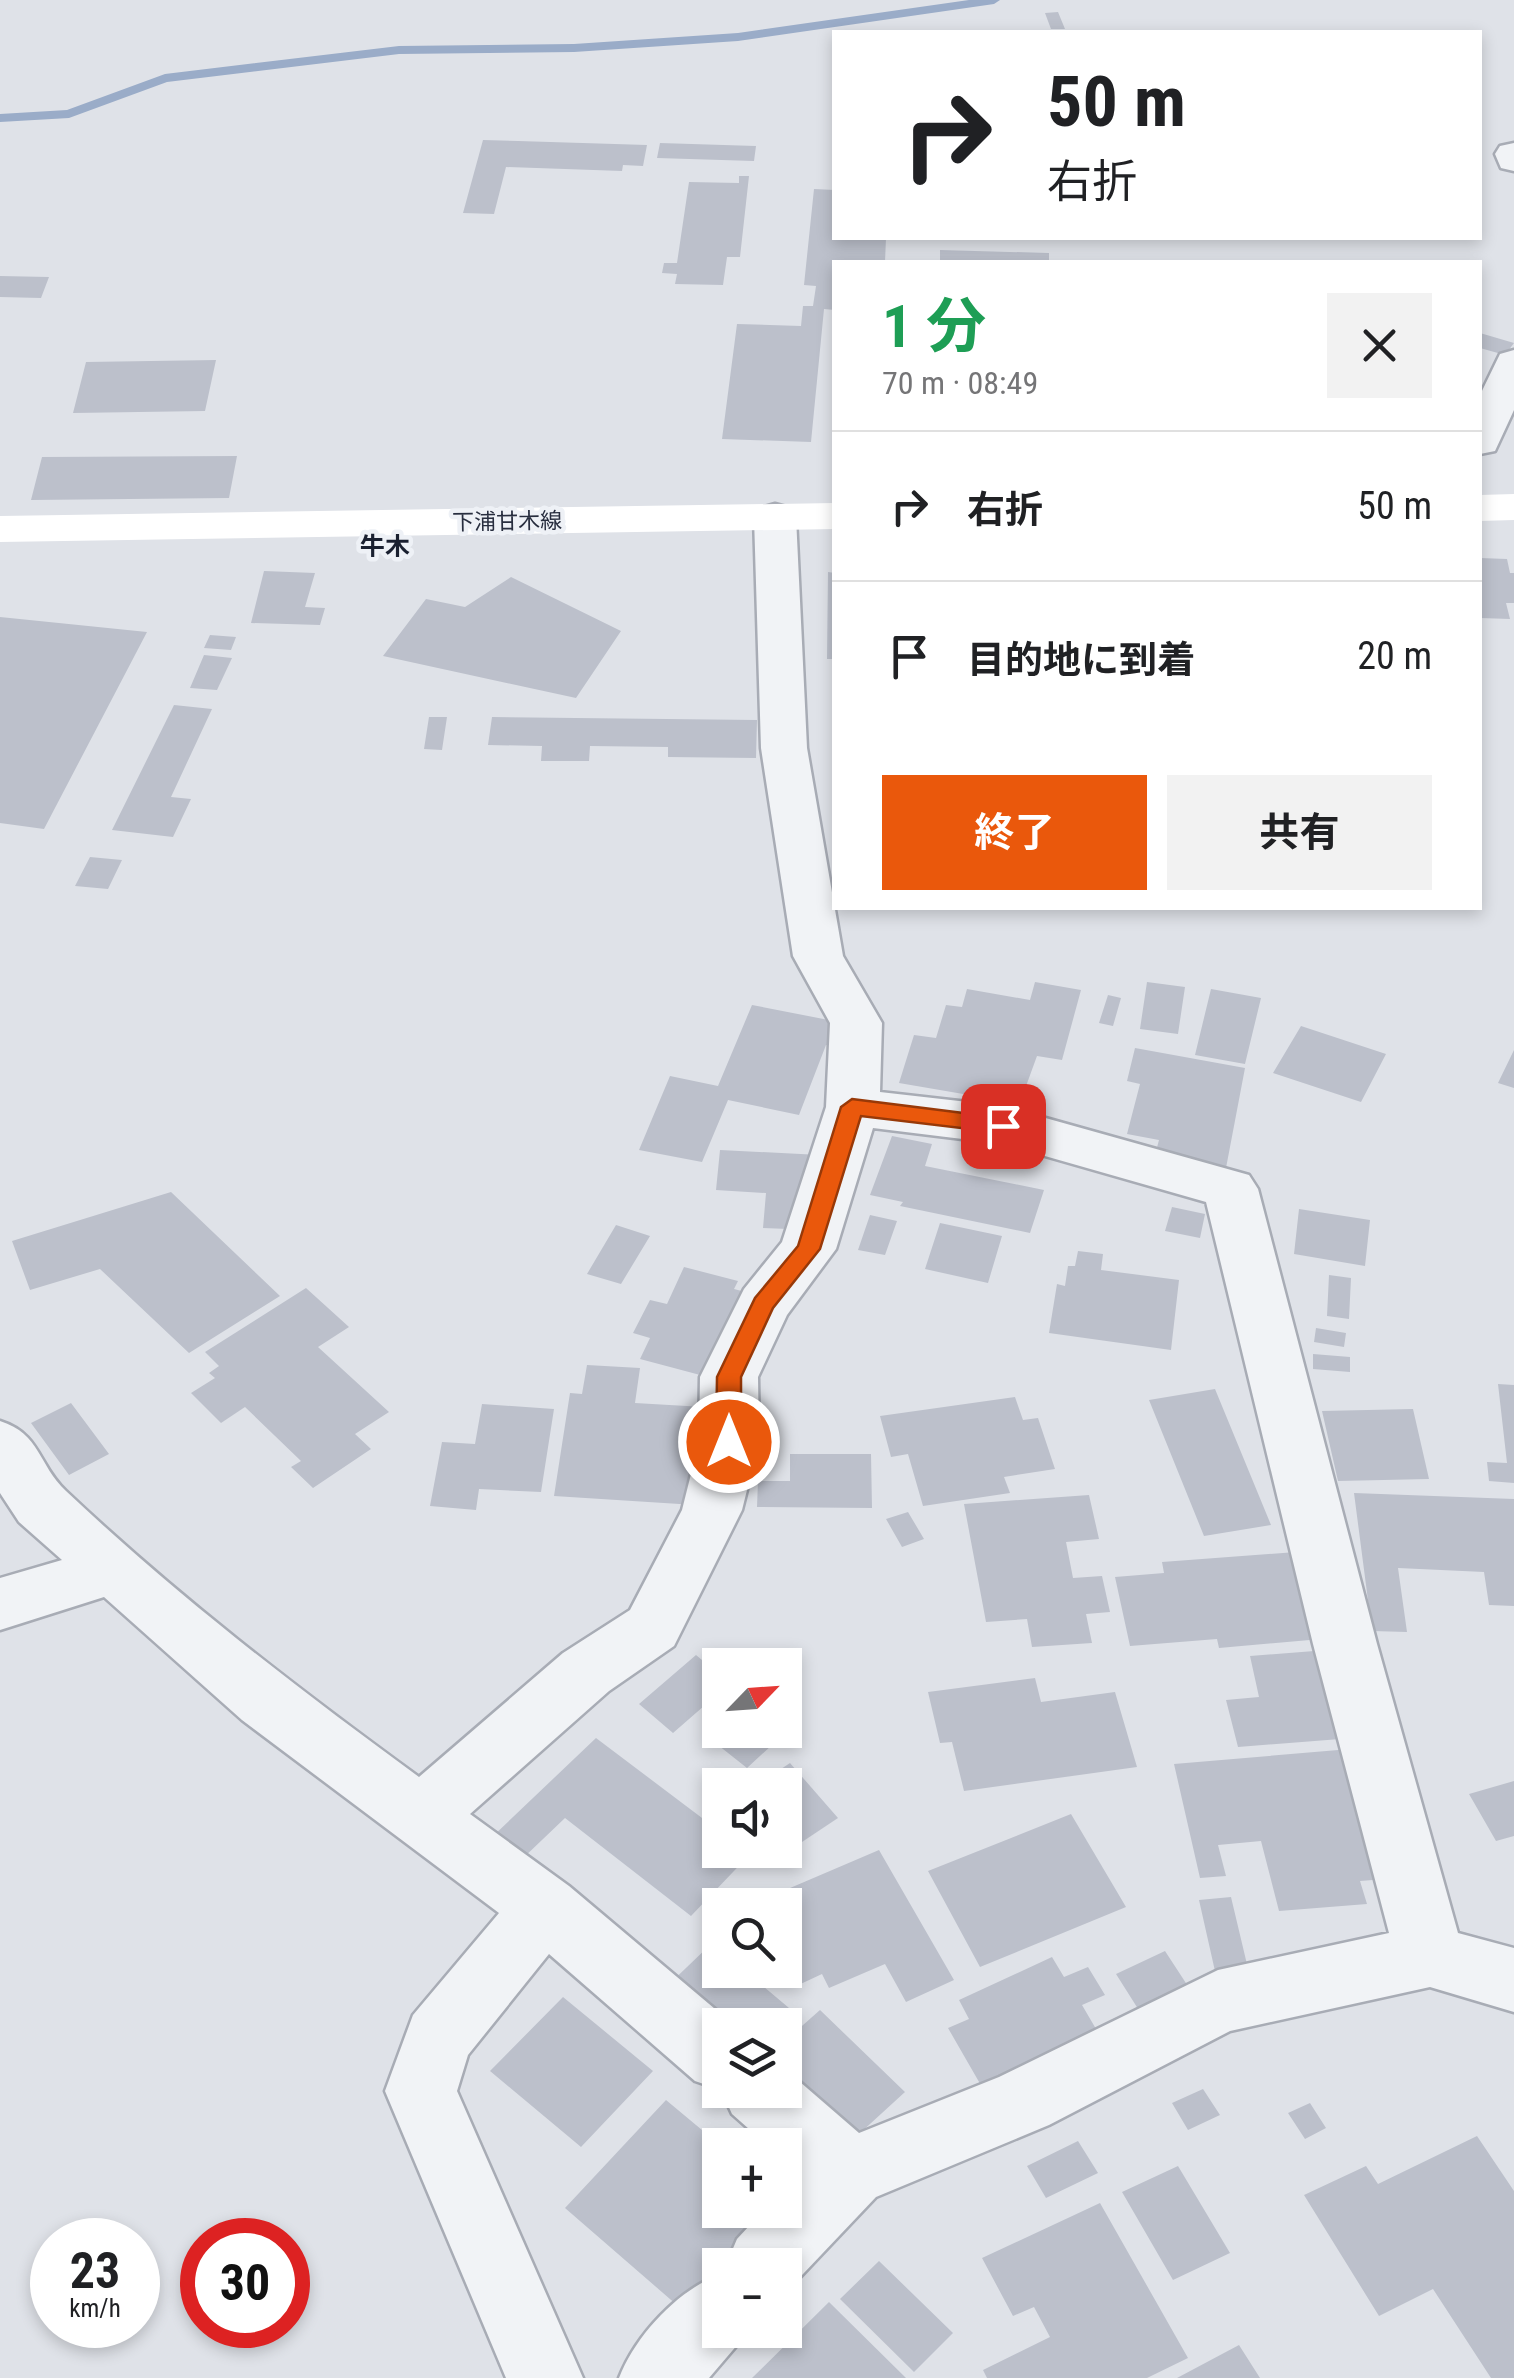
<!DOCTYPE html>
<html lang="ja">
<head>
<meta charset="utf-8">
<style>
	body { margin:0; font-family:"Roboto Condensed","Noto Sans JP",sans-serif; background:#f2f2f2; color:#202124; height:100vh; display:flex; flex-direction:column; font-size:38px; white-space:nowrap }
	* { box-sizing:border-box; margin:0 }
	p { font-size:32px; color:#757577 }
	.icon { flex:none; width:55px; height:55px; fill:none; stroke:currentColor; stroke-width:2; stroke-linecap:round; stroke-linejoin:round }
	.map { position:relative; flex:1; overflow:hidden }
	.drawer { position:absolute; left:832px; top:260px; width:650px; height:650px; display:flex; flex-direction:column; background:#fff; border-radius:0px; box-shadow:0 5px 15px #0003 }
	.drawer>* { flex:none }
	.hud { position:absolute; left:832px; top:30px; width:650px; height:210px; border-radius:0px; box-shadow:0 5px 15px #0003; background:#fff; color:#202124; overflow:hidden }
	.needle { width:65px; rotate:65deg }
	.fabs { position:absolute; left:702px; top:1648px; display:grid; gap:20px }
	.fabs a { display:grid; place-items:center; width:100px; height:100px; border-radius:0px; background:#fff; box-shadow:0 5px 15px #0003; font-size:50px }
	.speed { position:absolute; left:30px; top:2218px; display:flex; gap:20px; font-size:50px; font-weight:700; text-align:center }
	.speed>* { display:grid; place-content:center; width:130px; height:130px; border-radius:50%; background:#fff; box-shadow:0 5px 15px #0003; line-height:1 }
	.speed small { font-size:25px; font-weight:400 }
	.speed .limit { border:15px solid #d22; background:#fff; color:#111 }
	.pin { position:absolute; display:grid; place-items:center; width:85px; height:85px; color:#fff; margin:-42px; border-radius:20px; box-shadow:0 5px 15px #0006 }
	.me { position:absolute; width:110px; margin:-55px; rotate:0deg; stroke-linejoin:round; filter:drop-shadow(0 0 8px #0008) }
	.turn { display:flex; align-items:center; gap:35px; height:210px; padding:0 50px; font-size:45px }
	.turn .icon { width:130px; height:130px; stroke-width:2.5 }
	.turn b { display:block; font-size:70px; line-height:85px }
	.round { display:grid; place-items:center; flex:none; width:105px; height:105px; border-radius:0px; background:#f2f2f2 }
	.overview { display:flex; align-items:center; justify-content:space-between; height:170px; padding:0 50px }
	h1 { font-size:60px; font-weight:700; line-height:75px; color:#1e9e55 }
	.action { display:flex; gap:20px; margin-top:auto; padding:20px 50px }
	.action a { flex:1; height:115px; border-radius:0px; background:#ea580c; color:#fff; font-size:40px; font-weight:700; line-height:115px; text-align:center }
	.action a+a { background:#f2f2f2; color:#202124 }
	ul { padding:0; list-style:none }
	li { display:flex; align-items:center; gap:30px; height:150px; padding:0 50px; border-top:2px solid #e0e0e0 }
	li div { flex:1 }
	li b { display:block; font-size:38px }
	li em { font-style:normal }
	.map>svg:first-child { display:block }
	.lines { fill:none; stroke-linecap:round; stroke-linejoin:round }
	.stream { fill:#9aacc8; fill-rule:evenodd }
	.building { fill:#bcc0cb }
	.minor-casing { stroke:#a8acb5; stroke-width:5 }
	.minor { fill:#f1f3f6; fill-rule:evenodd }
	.secondary { fill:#fff; fill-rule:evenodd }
	.route { fill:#ea580c; stroke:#983908; stroke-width:2.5 }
	.labels { text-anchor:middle; stroke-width:9; stroke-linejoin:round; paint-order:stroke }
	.far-street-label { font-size:22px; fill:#282e3f; stroke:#eef1f6 }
	.far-quarter-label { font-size:25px; font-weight:bold; fill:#1a2030; stroke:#eef1f6 }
</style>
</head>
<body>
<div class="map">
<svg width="1514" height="2378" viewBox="0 0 1514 2378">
	<rect width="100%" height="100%" fill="#dfe2e8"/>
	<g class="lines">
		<path class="stream" d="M 969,0 L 1000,0 L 994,4 L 738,41 L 574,52 L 399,54 L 167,82 L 69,118 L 0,122 L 0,114 L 67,110 L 165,74 L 399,46 L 574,44 L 738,33 Z"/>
	</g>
	<path class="building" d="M 1058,12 L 1065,29 L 1051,29 L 1045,13 Z
		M 483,140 L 518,141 L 647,145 L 643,166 L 623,165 L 622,171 L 506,167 L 494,214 L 463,213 Z
		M 660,143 L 756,146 L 754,161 L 657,158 Z
		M 739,176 L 749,176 L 740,257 L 727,257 L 723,285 L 675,284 L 677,274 L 662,273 L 664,263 L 677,263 L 689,182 L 739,183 Z
		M 814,189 L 835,190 L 835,238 L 886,238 L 885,262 L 835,262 L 835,310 L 824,309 L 811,442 L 722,439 L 737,324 L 801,326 L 803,306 L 813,306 L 816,286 L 804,285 Z
		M 940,250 L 1049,253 L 1049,262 L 940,262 Z
		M 0,276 L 49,277 L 41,298 L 0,297 Z
		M 1480,333 L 1514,343 L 1505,355 L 1480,348 Z
		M 216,360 L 205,411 L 73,413 L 86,362 Z
		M 237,456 L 229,498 L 31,500 L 42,457 Z
		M 1480,558 L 1507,559 L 1510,573 L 1514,573 L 1514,603 L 1506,603 L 1510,619 L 1480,618 Z
		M 264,571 L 315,573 L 305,607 L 325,608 L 320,625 L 251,623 Z
		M 828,572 L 835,573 L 835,659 L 827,659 Z
		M 511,577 L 621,631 L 576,698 L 383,656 L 426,599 L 465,607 Z
		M 0,617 L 147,632 L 44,829 L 0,823 Z
		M 210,635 L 236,637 L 231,650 L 204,648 Z
		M 204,655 L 232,658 L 217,690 L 190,688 Z
		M 174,705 L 212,709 L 171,797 L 191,799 L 173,837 L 112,830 Z
		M 429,717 L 447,717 L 442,750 L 424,749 Z
		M 492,717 L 757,720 L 756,758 L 668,757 L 668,747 L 590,746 L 589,761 L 541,761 L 542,746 L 488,745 Z
		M 90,857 L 122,860 L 108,889 L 75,886 Z
		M 1035,982 L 1081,990 L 1062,1060 L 1037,1056 L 1014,1119 L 967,1110 L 972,1096 L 969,1095 L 899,1083 L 914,1035 L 936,1038 L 946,1005 L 962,1007 L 967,989 L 1030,1000 Z
		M 1147,982 L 1185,987 L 1178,1034 L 1140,1029 Z
		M 1211,989 L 1261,998 L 1245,1064 L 1195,1055 Z
		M 1108,995 L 1121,998 L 1113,1026 L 1099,1023 Z
		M 752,1005 L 849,1024 L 841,1048 L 826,1045 L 799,1115 L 728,1100 L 702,1162 L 639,1150 L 670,1076 L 718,1086 Z
		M 1301,1026 L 1386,1054 L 1361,1102 L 1273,1073 Z
		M 1135,1048 L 1245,1068 L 1226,1168 L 1155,1155 L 1159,1140 L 1127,1134 L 1140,1084 L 1127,1081 Z
		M 1514,1050 L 1514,1088 L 1498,1083 Z
		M 892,1136 L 932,1144 L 925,1166 L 1044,1190 L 1030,1233 L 900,1206 L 903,1202 L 870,1195 Z
		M 720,1150 L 820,1155 L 813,1230 L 763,1228 L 766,1193 L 716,1190 Z
		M 171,1192 L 280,1296 L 189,1353 L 100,1269 L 30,1290 L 12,1241 Z
		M 1172,1207 L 1205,1214 L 1200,1238 L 1165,1231 Z
		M 1299,1209 L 1370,1220 L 1365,1266 L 1294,1254 Z
		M 870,1215 L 897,1221 L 885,1255 L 858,1250 Z
		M 940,1223 L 1002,1236 L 988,1283 L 925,1269 Z
		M 616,1225 L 650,1236 L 621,1284 L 587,1274 Z
		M 1078,1251 L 1103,1254 L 1101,1270 L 1179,1280 L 1171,1350 L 1049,1333 L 1057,1284 L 1065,1286 L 1068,1266 L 1075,1266 Z
		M 684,1267 L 738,1281 L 734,1289 L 757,1295 L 719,1380 L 640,1359 L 650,1338 L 633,1333 L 650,1300 L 667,1304 Z
		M 1329,1275 L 1351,1278 L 1349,1319 L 1327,1316 Z
		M 306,1288 L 349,1327 L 318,1347 L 389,1412 L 355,1434 L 371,1449 L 313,1488 L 291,1467 L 301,1461 L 245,1407 L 221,1423 L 191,1393 L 215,1378 L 209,1373 L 219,1366 L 205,1352 Z
		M 1316,1328 L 1346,1333 L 1344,1347 L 1314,1342 Z
		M 1313,1354 L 1350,1357 L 1350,1372 L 1313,1369 Z
		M 587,1365 L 640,1368 L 635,1403 L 721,1408 L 711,1506 L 554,1496 L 570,1393 L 582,1394 Z
		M 1498,1384 L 1514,1385 L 1514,1483 L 1489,1481 L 1487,1462 L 1507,1463 Z
		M 1215,1389 L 1271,1525 L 1204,1536 L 1149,1400 Z
		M 1015,1397 L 1023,1420 L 1038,1418 L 1055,1469 L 1004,1477 L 1010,1493 L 923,1506 L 908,1454 L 891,1457 L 880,1416 Z
		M 71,1403 L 109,1454 L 69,1475 L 31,1423 Z
		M 482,1404 L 554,1409 L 541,1492 L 479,1489 L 476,1510 L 430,1506 L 442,1442 L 475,1444 Z
		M 1413,1409 L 1429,1479 L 1338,1481 L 1322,1411 Z
		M 790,1454 L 871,1454 L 872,1508 L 757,1507 L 758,1481 L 790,1481 Z
		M 1354,1493 L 1514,1499 L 1514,1606 L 1489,1605 L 1484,1572 L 1398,1568 L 1407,1632 L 1372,1631 Z
		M 1089,1495 L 1099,1539 L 1066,1542 L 1073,1578 L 1102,1576 L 1110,1612 L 1086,1614 L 1092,1643 L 1032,1647 L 1027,1619 L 986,1622 L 964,1504 Z
		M 908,1512 L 924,1539 L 902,1547 L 886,1519 Z
		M 1296,1552 L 1321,1639 L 1219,1648 L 1217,1639 L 1130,1646 L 1115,1577 L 1164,1573 L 1162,1562 Z
		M 1327,1650 L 1353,1738 L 1238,1747 L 1226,1700 L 1259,1697 L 1250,1656 Z
		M 696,1655 L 720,1675 L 720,1692 L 673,1733 L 639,1704 Z
		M 1035,1678 L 1041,1702 L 1115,1692 L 1137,1767 L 964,1791 L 952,1742 L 940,1743 L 928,1692 Z
		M 720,1720 L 720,1730 L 786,1732 L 747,1768 L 704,1734 Z
		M 596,1738 L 710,1824 L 720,1814 L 720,1850 L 754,1850 L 691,1916 L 565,1818 L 520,1861 L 491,1838 Z
		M 1362,1748 L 1398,1878 L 1360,1881 L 1367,1904 L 1279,1911 L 1261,1841 L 1218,1845 L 1226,1876 L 1200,1878 L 1174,1764 Z
		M 790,1763 L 838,1818 L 796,1846 L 785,1833 L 785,1785 L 757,1785 Z
		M 1514,1781 L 1514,1836 L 1496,1841 L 1469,1794 Z
		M 1071,1814 L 1126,1907 L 980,1967 L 928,1871 Z
		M 879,1850 L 954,1980 L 906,2002 L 885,1964 L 829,1988 L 822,1974 L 792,1988 L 783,1970 L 785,1905 L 750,1905 Z
		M 1231,1897 L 1250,1977 L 1217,1980 L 1199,1900 Z
		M 712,1943 L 720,1950 L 720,1970 L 744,1970 L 789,2008 L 771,2025 L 720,2025 L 720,2043 L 662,1991 Z
		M 1165,1951 L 1197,2000 L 1147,2023 L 1116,1974 Z
		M 1052,1957 L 1064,1977 L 1088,1967 L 1105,1995 L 1082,2005 L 1106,2046 L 990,2101 L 948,2028 L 969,2019 L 959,2000 Z
		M 563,1997 L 653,2071 L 581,2147 L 490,2071 Z
		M 820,2010 L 905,2092 L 847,2145 L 785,2085 L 785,2041 Z
		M 1203,2089 L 1220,2115 L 1188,2130 L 1172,2103 Z
		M 666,2100 L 720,2145 L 720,2210 L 785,2210 L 785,2197 L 793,2204 L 740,2265 L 720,2265 L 720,2288 L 693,2319 L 565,2208 Z
		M 1310,2103 L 1326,2128 L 1305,2139 L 1288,2113 Z
		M 1477,2136 L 1514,2191 L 1514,2378 L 1491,2378 L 1433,2289 L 1379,2316 L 1304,2195 L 1366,2166 L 1378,2184 Z
		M 1078,2141 L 1098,2173 L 1046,2198 L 1027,2166 Z
		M 1178,2166 L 1230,2253 L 1173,2280 L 1122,2192 Z
		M 1100,2203 L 1188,2358 L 1147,2378 L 987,2378 L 983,2370 L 1050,2337 L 1034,2307 L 1013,2316 L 982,2258 Z
		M 879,2261 L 953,2333 L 914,2372 L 840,2299 Z
		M 829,2302 L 906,2378 L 752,2378 Z
		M 1239,2345 L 1260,2378 L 1177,2378 Z"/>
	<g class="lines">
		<defs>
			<path id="minor" d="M 1514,143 L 1514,171 L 1501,168 L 1495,154 L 1500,146 Z
				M 1514,350 L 1514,410 L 1495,451 L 1480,454 L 1480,395 L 1500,354 Z
				M 775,504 L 790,508 L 796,517 L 807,748 L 843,956 L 882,1023 L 880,1092 L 1003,1106 L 1249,1175 L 1258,1189 L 1377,1644 L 1458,1933 L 1514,1948 L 1514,2012 L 1430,1987 L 1230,2031 L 1049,2125 L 876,2197 L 785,2293 L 785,2265 L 726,2265 L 737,2239 L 764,2210 L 785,2210 L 785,2188 L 799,2174 L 785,2162 L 785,2145 L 767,2145 L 732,2114 L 721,2090 L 695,2081 L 549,1954 L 468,2055 L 457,2091 L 583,2378 L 506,2378 L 385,2091 L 413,2015 L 499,1913 L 242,1720 L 104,1597 L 0,1630 L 0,1578 L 62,1560 L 19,1522 L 0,1493 L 0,1421 C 41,1434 38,1465 66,1491 C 176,1595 297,1688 419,1777 L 563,1653 L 630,1610 L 682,1510 L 699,1442 L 700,1377 L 744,1289 L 782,1242 L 826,1107 L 830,1023 L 793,956 L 761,748 L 754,517 L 760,508 ZM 873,1128 L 1003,1144 L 1206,1202 L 1313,1644 L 1389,1933 L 1218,1970 L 999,2077 L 859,2133 L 785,2069 L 785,2090 L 720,2090 L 720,2025 L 734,2025 L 569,1886 L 470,1814 L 609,1691 L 674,1646 L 742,1510 L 759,1442 L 758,1377 L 787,1315 L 836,1249 Z
				M 720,2274 L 720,2330 L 750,2330 L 709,2378 L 619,2378 C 636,2335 677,2291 720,2274 Z"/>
		</defs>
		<use href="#minor" class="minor-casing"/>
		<use href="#minor" class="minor"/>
		<path class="secondary" d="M 1514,494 L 1514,520 L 1480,521 L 1480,495 Z
			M 835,503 L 835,529 L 0,542 L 0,516 Z"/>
	</g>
	<path class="route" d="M 852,1099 L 1003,1118 L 1014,1126 L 1003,1133 L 861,1116 L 820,1249 L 773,1308 L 741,1377 L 741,1442 L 737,1449 L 720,1449 L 716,1442 L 717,1377 L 755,1298 L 798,1246 L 841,1107 Z"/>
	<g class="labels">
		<g class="far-street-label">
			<text transform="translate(507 521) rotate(-1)" y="8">下浦甘木線</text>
		</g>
		<g class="far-quarter-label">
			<text x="385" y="555">牛木</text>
		</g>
	</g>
</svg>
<div class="fabs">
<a><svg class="needle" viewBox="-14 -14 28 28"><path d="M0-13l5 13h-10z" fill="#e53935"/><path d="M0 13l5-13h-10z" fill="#757577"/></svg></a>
<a><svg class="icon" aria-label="sound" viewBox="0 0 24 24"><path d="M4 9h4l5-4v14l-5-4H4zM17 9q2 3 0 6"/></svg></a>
<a><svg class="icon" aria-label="search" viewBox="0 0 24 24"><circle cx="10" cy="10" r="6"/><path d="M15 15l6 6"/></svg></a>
<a><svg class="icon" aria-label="layers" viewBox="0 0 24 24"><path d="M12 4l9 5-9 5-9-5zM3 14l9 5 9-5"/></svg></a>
<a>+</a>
<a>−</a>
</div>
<div class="speed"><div>23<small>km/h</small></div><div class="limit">30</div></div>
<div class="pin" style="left:1003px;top:1126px;background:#d93025"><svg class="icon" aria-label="arrive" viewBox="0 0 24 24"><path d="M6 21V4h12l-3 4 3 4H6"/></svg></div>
<svg class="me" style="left:729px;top:1442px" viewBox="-20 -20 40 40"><circle r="17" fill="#ea580c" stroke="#fff" stroke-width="3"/><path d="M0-11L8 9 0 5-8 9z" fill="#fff"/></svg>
<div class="hud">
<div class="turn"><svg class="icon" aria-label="right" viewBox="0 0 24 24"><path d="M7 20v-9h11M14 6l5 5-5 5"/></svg><div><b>50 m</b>右折</div></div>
</div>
<section class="drawer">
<div class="overview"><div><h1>1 分</h1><p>70 m · 08:49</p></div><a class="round"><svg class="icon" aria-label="close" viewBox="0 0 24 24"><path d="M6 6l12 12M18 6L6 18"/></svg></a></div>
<ul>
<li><svg class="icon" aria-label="right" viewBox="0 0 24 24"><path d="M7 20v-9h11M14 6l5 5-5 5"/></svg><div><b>右折</b></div><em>50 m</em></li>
<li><svg class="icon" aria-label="arrive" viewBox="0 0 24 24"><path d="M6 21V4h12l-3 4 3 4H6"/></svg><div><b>目的地に到着</b></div><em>20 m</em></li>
</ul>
<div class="action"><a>終了</a><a>共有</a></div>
</section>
</div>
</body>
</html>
